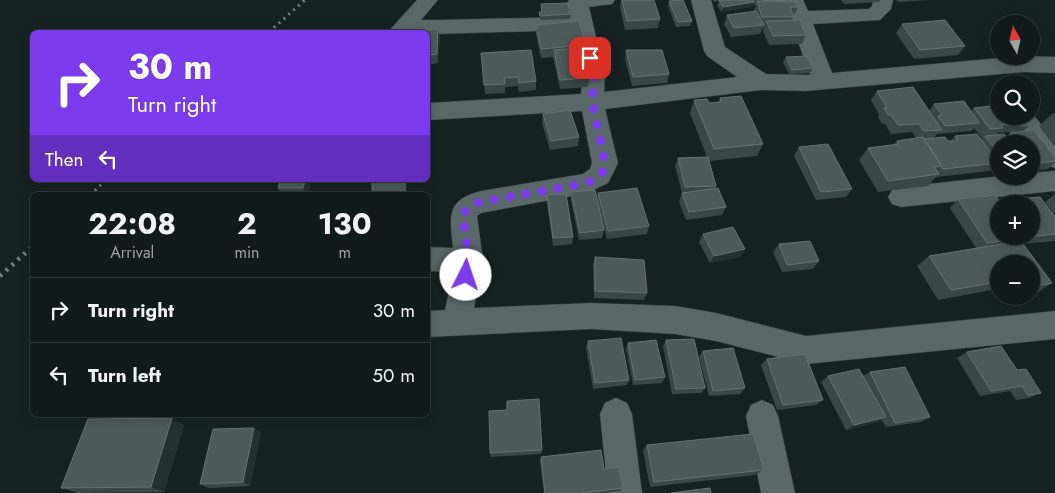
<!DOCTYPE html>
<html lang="en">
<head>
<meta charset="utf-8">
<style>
	body { margin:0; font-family:Jost,sans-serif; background:#192323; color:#f1f3f6; height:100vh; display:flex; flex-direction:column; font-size:19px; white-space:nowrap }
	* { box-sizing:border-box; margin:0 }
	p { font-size:16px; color:#9ca1a2 }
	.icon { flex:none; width:28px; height:28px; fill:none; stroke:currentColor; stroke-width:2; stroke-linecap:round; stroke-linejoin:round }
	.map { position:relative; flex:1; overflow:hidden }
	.sheet { position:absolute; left:30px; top:192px; width:400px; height:225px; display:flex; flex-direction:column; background:#101a1a; border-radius:8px; box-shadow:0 2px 12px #0003,0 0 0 1px #303839 }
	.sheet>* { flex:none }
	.guide { position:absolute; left:30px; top:30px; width:400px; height:152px; border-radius:8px; box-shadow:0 2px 12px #0003,0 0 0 1px #303839; background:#7c3aed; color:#fff; overflow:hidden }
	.needle { width:32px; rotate:352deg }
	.tools { position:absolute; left:990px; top:15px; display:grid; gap:10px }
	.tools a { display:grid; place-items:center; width:50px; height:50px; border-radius:50%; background:#101a1a; box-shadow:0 2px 12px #0003,0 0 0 1px #303839; font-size:25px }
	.pin { position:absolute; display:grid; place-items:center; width:42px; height:42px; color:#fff; margin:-21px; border-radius:10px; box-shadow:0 2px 8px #0006 }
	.me { position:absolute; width:55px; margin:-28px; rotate:4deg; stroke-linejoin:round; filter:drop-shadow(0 0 4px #0008) }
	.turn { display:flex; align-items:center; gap:18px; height:105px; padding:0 15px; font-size:22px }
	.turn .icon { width:65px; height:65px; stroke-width:2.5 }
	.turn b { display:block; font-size:35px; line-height:42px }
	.then { display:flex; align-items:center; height:48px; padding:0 15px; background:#0003; gap:10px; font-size:19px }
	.eta { display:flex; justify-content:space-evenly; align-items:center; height:85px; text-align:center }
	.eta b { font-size:30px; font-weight:700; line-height:35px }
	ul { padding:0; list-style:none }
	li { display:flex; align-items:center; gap:15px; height:65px; padding:0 15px; border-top:1px solid #303839 }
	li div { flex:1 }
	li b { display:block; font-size:19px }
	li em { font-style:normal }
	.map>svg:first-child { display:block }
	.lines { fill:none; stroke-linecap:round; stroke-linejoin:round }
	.minor-casing { stroke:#363e3f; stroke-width:1 }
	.minor { fill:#5a6768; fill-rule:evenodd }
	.rail-far1 { stroke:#778282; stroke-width:3; stroke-dasharray:2 4.5; stroke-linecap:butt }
	.rail { stroke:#778282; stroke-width:4.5; stroke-dasharray:2.5 5.5; stroke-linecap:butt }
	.wall { fill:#3a4747; fill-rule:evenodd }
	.shaded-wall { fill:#243030 }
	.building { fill:#4d5a5a; stroke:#667272 }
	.route { stroke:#7c3aed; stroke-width:9; stroke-dasharray:0 16.2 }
</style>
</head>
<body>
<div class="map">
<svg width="1055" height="493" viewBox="0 0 1055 493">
	<rect width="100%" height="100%" fill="#162222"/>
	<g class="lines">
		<defs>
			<path id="minor" d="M 417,0 L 438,0 L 421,20 L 436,20 L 571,17 L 568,2 L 569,0 L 615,0 L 612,4 L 589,7 L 605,75 L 604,92 L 737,77 L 707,56 L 704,51 L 691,0 L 711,0 L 725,47 L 766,74 L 810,75 L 783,0 L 803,0 L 808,11 L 869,9 L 872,6 L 873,0 L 893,0 L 891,9 L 880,20 L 813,24 L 832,73 L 1024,56 L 1055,57 L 1055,73 L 1024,72 L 805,91 L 761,90 L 605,109 L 618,163 L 608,183 L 587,193 L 481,213 L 477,216 L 483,260 L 474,308 L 591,303 L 675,306 L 716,313 L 806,336 L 1055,311 L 1055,339 L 806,364 L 716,341 L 675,334 L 591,329 L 428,337 L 428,311 L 445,310 L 453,272 L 428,271 L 428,247 L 453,248 C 450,217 445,200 481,191 L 583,174 L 590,169 L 592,163 L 582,111 L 428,120 L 428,103 L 581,94 L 583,75 L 574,30 L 436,34 L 388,32 Z
				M 1031,112 L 1055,141 L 1055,168 L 1046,165 L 1009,116 L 1031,116 Z
				M 1055,171 L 1055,191 L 901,207 L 892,204 L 888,197 L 892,190 L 901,187 L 1002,176 L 1031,176 L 1031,173 Z
				M 616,398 L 627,403 L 632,414 L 642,493 L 608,493 L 600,414 L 605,403 Z
				M 762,400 L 773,405 L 778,416 L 795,493 L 761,493 L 746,416 L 751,405 Z"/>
		</defs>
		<use href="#minor" class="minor-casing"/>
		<use href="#minor" class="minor"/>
		<path class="rail-far1" d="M 269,32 L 305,0
			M 90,195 L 106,180"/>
		<path class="rail" d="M 0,276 L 32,247"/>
	</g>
	<path class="wall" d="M 621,0 L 654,0 L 660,19 L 658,28 L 625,30 L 620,7 Z
		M 713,0 L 795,0 L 795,2 L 798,7 L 792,20 L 806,35 L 802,44 L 769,45 L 763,31 L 764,26 L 760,34 L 731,37 L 724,24 L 727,15 L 754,12 L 754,10 L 756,5 L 754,5 L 754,3 L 752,7 L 721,12 L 717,5 L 719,1 L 714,2 Z
		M 841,0 L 880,0 L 879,2 L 844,4 Z
		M 896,0 L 929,0 L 898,2 Z
		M 669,1 L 692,21 L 690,26 L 676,27 L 668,6 Z
		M 541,4 L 570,14 L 570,19 L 540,20 L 539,12 L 541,12 Z
		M 902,24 L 965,46 L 958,55 L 914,59 L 896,33 Z
		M 536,25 L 585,45 L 584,55 L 583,55 L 589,78 L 588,87 L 560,89 L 553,57 L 541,58 L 536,34 Z
		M 438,29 L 440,38 L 438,63 L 428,65 L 428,32 Z
		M 626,50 L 669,74 L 667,83 L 632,86 L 625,59 Z
		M 481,53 L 536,81 L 536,90 L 519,92 L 518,86 L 505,87 L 505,93 L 485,94 Z
		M 786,57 L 813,68 L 810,73 L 789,74 L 783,62 Z
		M 877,91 L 929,111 L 934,104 L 971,111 L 974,108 L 1029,125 L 1023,132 L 1055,157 L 1055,163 L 1048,169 L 1031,171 L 1031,144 L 999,144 L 999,173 L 996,173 L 993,168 L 990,171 L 936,177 L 928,186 L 878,192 L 859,160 L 868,148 L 893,145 L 897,141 L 916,138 L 912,132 L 891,134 L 885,124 L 882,124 L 878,117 L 879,115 L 871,100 ZM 974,128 L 982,138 L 981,139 L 955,136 L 950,141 L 948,141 L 934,138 L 937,134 L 971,131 ZM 1010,132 L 1010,133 L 1006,137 L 997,134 L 997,133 Z
		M 720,98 L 763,144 L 757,156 L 709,161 L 716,186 L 715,189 L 726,207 L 722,215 L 686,220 L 679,202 L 682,193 L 675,166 L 678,158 L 707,157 L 690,113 L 694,100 L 709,103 L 718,102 Z
		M 1055,113 L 1055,147 L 1039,126 L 1052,114 Z
		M 543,114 L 579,137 L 578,146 L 550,150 L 542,123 Z
		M 799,147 L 852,189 L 846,197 L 816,200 L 794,156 Z
		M 280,180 L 311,180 L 308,195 L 282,195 L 278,188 Z
		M 571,192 L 597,199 L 598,193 L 649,226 L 647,234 L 607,239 L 601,217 L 604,230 L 602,238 L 579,240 L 571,200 Z
		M 1055,194 L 1055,216 L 1045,202 Z
		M 547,195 L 573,237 L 572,244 L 553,246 L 547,203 Z
		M 995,195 L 1001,204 L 1005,200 L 1040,197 L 1055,217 L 1055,241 L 1023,244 L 1052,283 L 1037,293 L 1031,294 L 1031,264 L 999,264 L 999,292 L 997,289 L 938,300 L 917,266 L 929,256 L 976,248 L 950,208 L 958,199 ZM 999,204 L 1031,204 L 1031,236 L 999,236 Z
		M 703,234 L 745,249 L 740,257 L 710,263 L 699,242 Z
		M 779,244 L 819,261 L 813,269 L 782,272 L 773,252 Z
		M 595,257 L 647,293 L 644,300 L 594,298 L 593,265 Z
		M 1002,296 L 1018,296 L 1003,299 Z
		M 666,340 L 705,388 L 701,393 L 672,394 L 663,346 Z
		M 588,341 L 629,380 L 627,385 L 593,389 L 586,347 Z
		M 628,343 L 665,377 L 662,383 L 633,385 L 626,349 Z
		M 703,351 L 745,388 L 740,394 L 709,396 L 699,357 Z
		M 967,352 L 1017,370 L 1041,393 L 1029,398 L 1016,400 L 1010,391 L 980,396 L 957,358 Z
		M 767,359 L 823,400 L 816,405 L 777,410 L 761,365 Z
		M 870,372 L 930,417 L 921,422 L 886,427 L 882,420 L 877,422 L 846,430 L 821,382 L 828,376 L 863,376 Z
		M 184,425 L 164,492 L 78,493 L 61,488 Z
		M 261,432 L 250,486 L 209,488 L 200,484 Z
		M 647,445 L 764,470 L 755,475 L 650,487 L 643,451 Z
		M 542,450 L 541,454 L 491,457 L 490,453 Z
		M 541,457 L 623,488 L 620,491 L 606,493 L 544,493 L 540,461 Z"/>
	<path class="shaded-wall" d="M 754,2 L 752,7 L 721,12 L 723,7 Z
		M 438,29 L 440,38 L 438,63 L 437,54 Z
		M 305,180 L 311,180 L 308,195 L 307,195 L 303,188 Z
		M 405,180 L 407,180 L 407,195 L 405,195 Z
		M 745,249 L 740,257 L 710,263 L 714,256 Z
		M 886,417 L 877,422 L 846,430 L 854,425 Z
		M 172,418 L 184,425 L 164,492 L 151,487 Z
		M 254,428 L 261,432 L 250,486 L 243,482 Z"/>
	<path class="building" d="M 622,0 L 654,0 L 660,19 L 627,21 Z
		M 683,0 L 692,21 L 678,22 L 669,1 Z
		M 719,0 L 753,0 L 754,2 L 723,7 Z
		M 762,0 L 795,0 L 796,1 Z
		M 757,1 L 796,2 L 798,7 L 790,7 L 794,17 L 762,17 Z
		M 568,3 L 570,14 L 540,16 L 539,12 L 542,12 L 541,4 Z
		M 756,11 L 764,25 L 734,28 L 727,15 Z
		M 800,20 L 806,35 L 773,36 L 766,21 Z
		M 945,20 L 965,46 L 920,50 L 902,24 Z
		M 579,21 L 585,45 L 541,49 L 536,25 Z
		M 438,29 L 437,54 L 428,55 L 428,32 L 396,32 Z
		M 581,48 L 589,78 L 560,80 L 554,50 Z
		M 531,50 L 536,81 L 519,83 L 518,77 L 504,78 L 505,84 L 484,85 L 481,53 Z
		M 626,50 L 662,50 L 669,74 L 633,77 Z
		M 806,56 L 813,68 L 792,70 L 786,57 Z
		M 913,87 L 942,130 L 924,131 L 919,124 L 898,125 L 891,115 L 888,115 L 884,108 L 887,108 L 877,91 Z
		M 741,96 L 763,144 L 714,149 L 694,100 L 707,99 L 709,103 L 721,102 L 720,98 Z
		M 964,101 L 979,123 L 945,126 L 938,116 L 942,115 L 934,104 Z
		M 999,105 L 999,116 L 1022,116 L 1029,125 L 1021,126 L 1019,123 L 1001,125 L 1003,128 L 990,129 L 974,108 Z
		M 570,110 L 579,137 L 551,141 L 543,114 Z
		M 1034,130 L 1055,157 L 1055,161 L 1031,164 L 1031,144 L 999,144 L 999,155 L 985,136 L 1004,134 L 1008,139 L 1014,139 L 1010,133 Z
		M 977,134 L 999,163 L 943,169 L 924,139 L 945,137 L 948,141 L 958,141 L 955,136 Z
		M 923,137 L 942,166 L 934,167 L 939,174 L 888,181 L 868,148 L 899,144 L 897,141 Z
		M 828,144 L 852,189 L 821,192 L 799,147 Z
		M 708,157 L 716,186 L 685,187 L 678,158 Z
		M 280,180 L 305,180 L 303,188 L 278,188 Z
		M 372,180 L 405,180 L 405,194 L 393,195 L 372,195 Z
		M 637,188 L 649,226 L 608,231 L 598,193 Z
		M 718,188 L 726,207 L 689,212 L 682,193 Z
		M 595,190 L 604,230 L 580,233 L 571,192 Z
		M 566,194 L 573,237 L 553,238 L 547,195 Z
		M 995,195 L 1001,204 L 999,204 L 999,236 L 1024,236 L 1025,238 L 987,243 L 958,199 Z
		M 1040,197 L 1055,217 L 1055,234 L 1030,237 L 1031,236 L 1031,204 L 1007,204 L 1005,200 Z
		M 733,227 L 745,249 L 714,256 L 703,234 Z
		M 810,241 L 819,261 L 787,265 L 779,244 Z
		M 1021,241 L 1052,283 L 1031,287 L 1031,264 L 999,264 L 999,282 L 951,290 L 929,256 Z
		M 595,257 L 644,260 L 647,293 L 595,291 Z
		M 621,338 L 629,380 L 595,383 L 588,341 Z
		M 694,339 L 705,388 L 676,389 L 666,340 Z
		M 656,340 L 665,377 L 635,380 L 628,343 Z
		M 1001,346 L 1017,370 L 1026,369 L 1041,393 L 1028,395 L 1022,386 L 991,391 L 967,352 Z
		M 733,348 L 745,388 L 713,391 L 703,351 Z
		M 805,354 L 823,400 L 783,405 L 767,359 Z
		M 905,367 L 930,417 L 895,423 L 870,372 Z
		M 859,369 L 886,417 L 854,425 L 828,376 Z
		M 539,399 L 542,450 L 490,453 L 489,411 L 507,410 L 507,401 Z
		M 172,418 L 151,487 L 61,488 L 88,419 Z
		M 254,428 L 243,482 L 200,484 L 213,429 Z
		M 753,434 L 764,470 L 654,482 L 647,445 Z
		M 601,450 L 604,469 L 619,467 L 623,488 L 579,493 L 545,493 L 541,457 Z
		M 710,488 L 711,493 L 671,493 Z"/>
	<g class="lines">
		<path class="route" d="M 466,275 L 469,260 L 463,218 C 465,207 471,204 481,202 L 587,183 C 598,178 603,176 605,163 L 592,102 L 594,75 L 590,58"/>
	</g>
</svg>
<div class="tools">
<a><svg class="needle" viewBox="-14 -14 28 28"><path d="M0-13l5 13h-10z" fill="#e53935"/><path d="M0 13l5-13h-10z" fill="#9ca1a2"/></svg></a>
<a><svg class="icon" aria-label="search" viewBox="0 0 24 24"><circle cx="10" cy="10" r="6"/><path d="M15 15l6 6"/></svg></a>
<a><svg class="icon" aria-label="layers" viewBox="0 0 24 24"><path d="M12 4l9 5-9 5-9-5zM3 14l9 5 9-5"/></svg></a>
<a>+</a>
<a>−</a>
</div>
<div class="pin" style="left:590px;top:58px;background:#d93025"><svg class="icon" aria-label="arrive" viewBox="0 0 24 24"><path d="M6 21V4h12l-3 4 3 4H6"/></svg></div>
<svg class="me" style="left:466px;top:275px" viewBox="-20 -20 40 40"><circle r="19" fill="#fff"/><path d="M0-13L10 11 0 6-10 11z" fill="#7c3aed"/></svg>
<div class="guide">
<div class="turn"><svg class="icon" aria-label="right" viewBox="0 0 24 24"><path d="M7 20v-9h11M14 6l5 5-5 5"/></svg><div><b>30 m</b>Turn right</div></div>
<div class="then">Then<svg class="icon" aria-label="left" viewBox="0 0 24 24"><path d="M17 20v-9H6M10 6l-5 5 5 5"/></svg></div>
</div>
<section class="sheet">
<div class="eta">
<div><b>22:08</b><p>Arrival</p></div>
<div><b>2</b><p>min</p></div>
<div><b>130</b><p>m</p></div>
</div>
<ul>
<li><svg class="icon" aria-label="right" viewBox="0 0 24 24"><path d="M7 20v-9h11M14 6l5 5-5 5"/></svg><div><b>Turn right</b></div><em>30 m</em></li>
<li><svg class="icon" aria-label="left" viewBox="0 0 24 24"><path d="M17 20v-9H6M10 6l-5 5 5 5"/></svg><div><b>Turn left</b></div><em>50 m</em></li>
</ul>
</section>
</div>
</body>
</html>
